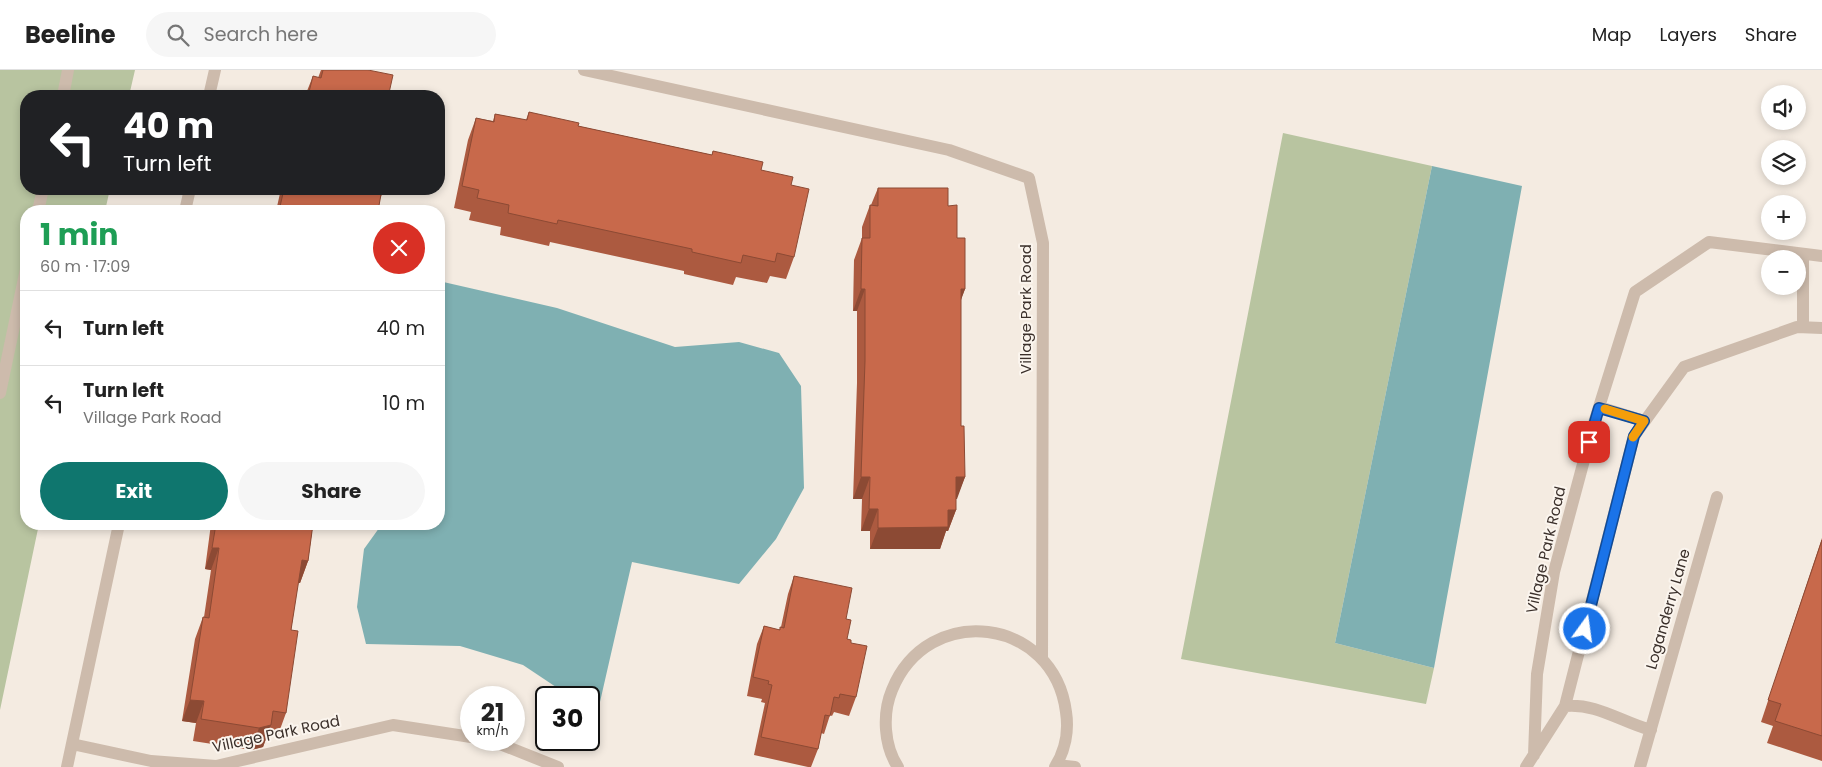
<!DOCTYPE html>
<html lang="en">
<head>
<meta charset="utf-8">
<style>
	body { margin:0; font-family:Poppins,sans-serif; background:#f6f6f6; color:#222; height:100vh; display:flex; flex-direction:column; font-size:19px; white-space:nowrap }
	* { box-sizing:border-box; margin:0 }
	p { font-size:16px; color:#767676 }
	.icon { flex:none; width:28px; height:28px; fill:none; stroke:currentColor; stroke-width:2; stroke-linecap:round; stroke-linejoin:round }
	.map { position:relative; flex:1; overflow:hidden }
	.sheet { position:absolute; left:20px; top:135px; width:425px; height:325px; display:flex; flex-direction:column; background:#fff; border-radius:20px; box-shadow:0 2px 8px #0003 }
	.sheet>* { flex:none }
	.guide { position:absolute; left:20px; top:20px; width:425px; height:105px; border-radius:20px; box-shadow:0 2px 8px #0003; background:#202124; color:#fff; overflow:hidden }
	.buttons { position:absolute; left:1761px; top:15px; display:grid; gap:10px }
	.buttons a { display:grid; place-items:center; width:45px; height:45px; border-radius:50%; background:#fff; box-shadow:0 2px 8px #0003; font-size:25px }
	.speed { position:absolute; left:460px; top:616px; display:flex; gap:10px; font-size:25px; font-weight:700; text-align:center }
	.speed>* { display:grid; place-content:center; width:65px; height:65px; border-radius:50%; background:#fff; box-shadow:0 2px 8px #0003; line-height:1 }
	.speed small { font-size:12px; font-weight:400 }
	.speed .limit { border:2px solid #111; border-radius:8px; background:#fff; color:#111 }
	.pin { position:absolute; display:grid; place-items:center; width:42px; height:42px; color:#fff; margin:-21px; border-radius:10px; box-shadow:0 2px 8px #0006 }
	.me { position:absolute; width:55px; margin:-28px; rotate:14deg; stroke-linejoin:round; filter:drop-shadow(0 0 4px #0008) }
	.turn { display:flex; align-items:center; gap:18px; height:105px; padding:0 20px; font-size:22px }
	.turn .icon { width:65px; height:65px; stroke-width:2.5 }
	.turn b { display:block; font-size:35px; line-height:42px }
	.round { display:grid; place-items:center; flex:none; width:52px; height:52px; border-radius:26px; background:#f6f6f6 }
	.summary { display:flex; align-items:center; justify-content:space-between; height:85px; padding:0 20px }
	h1 { font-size:30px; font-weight:700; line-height:38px; color:#1e9e55 }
	.button { display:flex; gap:10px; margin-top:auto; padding:10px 20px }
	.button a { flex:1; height:58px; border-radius:30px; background:#0f766e; color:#fff; font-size:20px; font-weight:700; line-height:58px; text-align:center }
	.button a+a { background:#f6f6f6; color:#222 }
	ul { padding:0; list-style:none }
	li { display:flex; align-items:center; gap:15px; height:75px; padding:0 20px; border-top:1px solid #e0e0e0 }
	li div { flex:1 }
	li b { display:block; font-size:19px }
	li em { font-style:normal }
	header { display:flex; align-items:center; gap:30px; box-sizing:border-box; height:70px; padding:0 25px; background:#fff; border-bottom:1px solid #e0e0e0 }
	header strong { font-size:24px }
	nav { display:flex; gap:28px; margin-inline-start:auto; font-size:18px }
	.search { width:350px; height:45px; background:#f6f6f6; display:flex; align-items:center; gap:12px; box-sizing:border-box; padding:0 18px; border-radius:28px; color:#767676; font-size:19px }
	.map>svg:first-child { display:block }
	.green { fill:#b8c4a0 }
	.water { fill:#7fb0b2 }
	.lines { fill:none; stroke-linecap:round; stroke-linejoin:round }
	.service { stroke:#cdbbac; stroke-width:12 }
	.minor { stroke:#cdbbac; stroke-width:12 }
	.wall { fill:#ac5a40 }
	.shaded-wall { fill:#8c4a34 }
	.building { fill:#c8694b; stroke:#8c4a34 }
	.route-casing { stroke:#114b97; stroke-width:12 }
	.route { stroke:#1a73e8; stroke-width:9 }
	.slow { stroke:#f59e0b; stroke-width:9 }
	.labels { text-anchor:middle; stroke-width:4; stroke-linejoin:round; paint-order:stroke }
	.street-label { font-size:15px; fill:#3b302b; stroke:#fbf5ee }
</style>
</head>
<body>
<header>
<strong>Beeline</strong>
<div class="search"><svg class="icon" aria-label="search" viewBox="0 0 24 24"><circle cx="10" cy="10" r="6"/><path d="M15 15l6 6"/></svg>Search here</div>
<nav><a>Map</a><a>Layers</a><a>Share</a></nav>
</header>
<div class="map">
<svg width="1822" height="697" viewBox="0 0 1822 697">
	<rect width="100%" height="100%" fill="#f4ebe1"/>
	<path class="green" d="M 0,0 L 135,0 L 129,26 L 26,26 L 26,119 L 110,119 L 105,141 L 26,141 L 26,454 L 39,454 L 0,640 Z
		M 1283,63 L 1432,96 L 1335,573 L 1434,598 L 1426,634 L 1181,589 Z"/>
	<path class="water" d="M 1432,96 L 1522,116 L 1434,598 L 1335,573 Z
		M 439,211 L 557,238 L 675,277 L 739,272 L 779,283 L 801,316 L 804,418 L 776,469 L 739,514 L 632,492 L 597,645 L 589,640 L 589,628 L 571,627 L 523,595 L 460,576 L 366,574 L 357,537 L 364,479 L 382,454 L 439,454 L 439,390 L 444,362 L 439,352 Z"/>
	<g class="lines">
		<path class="service" d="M 63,26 L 68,0
			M 38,141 L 43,119
			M 0,323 L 26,199"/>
		<path class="minor" d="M 584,0 L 949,80 L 1029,108 L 1043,173 L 1042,589
			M 209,26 L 215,0
			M 185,141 L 190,119
			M 1803,184 L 1803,257
			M 1599,337 L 1644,351
			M 1565,636 C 1597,633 1621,652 1651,660
			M 490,670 L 558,697
			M 72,674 L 151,691 L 216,696 L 393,655 L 471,667
			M 1534,685 L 1537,604 L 1554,502 L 1594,353 L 1635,222 L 1709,172 L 1822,186
			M 1056,695 L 1075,697
			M 67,697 L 119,454
			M 898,697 C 884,676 882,644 892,620 C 928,531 1054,547 1066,642 C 1069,661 1065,681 1055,697
			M 1526,697 L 1565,636 L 1634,366 L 1684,297 L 1797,257 L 1822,258
			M 1640,697 L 1717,427"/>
	</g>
	<path class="wall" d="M 321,0 L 368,0 L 389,23 L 397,26 L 305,26 L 313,6 L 318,8 Z
		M 529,42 L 578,56 L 712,85 L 713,81 L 761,100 L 791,115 L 794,187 L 786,209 L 770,206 L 767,213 L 736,207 L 733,215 L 684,204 L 684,201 L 550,172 L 549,176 L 500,165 L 501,157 L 469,150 L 471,142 L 454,138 L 468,70 L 476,48 L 493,51 L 495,44 L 526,50 Z
		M 878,118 L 948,136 L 957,168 L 965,219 L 961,229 L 961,356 L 965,407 L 956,429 L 956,440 L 948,461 L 946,461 L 940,479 L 870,479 L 870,461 L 861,461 L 862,429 L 853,429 L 857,313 L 857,241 L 853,241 L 854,190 L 862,168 L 862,157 L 870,135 L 871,135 Z
		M 281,119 L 384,119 L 380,129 L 378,141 L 276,141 Z
		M 211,454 L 313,454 L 308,491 L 300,513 L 298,513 L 291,560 L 286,643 L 278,665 L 268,663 L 263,677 L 251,680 L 193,671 L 196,653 L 182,651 L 195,569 L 203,547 L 204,547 L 211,500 L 205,499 Z
		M 1822,468 L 1822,691 L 1767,673 L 1773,656 L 1761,652 Z
		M 794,506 L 846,549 L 847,569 L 851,573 L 856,627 L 849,646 L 834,642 L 832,646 L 830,645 L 824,664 L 821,663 L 818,679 L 811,697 L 808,697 L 754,685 L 765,633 L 761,632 L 762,629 L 747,626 L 757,574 L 764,556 L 779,560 L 781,557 L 788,524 Z"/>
	<path class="shaded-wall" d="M 861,219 L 865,219 L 857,241 L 853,241 Z
		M 961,219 L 965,219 L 957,241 Z
		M 861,407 L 870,407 L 862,429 L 853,429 Z
		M 956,407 L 965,407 L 957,429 L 948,429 Z
		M 869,439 L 878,439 L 870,461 L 861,461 Z
		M 948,440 L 956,440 L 948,461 L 946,461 L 940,479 L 870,479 L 878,458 Z
		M 212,478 L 219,478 L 211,500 L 205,499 Z
		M 302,490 L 308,491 L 300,513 L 294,512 Z
		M 190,630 L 204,631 L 196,653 L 182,651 Z
		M 271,655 L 263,677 L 251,680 L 259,658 Z"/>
	<path class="building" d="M 323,0 L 368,0 L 393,5 L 389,23 L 398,25 L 397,26 L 308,26 L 313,6 L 321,8 Z
		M 529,42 L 579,53 L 578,56 L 684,79 L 712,85 L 713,81 L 763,92 L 761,100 L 793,107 L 791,115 L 809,119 L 794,187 L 777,183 L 775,192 L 743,185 L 741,193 L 692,182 L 692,179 L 558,150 L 557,154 L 508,143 L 509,135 L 477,128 L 479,120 L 462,116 L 476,48 L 494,52 L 495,44 L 527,50 Z
		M 878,118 L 948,118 L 948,136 L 957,135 L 957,168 L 965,168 L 965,219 L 961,219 L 961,356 L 964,356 L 965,407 L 956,407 L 956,440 L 948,440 L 948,457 L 878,458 L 878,439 L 869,439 L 870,407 L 861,407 L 865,291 L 865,219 L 861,219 L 862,168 L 870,168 L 870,135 L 878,136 Z
		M 284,119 L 382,119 L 378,141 L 279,141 Z
		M 216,454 L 313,454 L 308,491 L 302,490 L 291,560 L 298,561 L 286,643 L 273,641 L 271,655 L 259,658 L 201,649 L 204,631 L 190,630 L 203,547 L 209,548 L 219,478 L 212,478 Z
		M 1822,470 L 1822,666 L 1775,651 L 1781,634 L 1768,630 Z
		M 794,506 L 852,518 L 846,549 L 851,550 L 847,569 L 851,570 L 851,573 L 867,576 L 856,627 L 840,624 L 839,628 L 834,627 L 830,646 L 825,645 L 818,679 L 761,667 L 772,615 L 768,614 L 769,611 L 753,607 L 764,556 L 780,560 L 780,557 L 784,558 Z"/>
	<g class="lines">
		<defs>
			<path id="route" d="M 1585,559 L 1634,366 L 1644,351 L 1599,338 L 1589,372"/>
		</defs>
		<use href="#route" class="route-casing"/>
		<use href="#route" class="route"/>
		<path class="slow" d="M 1605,339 L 1644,351 L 1633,367"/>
	</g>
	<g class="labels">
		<g class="street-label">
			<text transform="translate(1026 239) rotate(-90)" y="5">Village Park Road</text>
			<text transform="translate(1546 480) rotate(-77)" y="5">Village Park Road</text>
			<text transform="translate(1668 539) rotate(-74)" y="5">Loganderry Lane</text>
			<text transform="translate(276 664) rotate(-12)" y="5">Village Park Road</text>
		</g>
	</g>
</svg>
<div class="buttons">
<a><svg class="icon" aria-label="sound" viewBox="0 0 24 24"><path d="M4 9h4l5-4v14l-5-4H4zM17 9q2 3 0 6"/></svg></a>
<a><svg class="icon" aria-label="layers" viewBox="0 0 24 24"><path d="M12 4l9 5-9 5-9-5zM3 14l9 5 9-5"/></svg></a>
<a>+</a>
<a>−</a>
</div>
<div class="speed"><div>21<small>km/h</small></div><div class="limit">30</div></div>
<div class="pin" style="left:1589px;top:372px;background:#d93025"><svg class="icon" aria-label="arrive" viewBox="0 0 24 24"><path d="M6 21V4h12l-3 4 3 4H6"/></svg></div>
<svg class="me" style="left:1585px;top:559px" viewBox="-20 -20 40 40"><circle r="17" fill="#1a73e8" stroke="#fff" stroke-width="3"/><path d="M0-11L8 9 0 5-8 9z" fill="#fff"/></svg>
<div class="guide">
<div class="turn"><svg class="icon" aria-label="left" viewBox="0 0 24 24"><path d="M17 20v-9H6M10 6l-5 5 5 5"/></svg><div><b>40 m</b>Turn left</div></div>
</div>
<section class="sheet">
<div class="summary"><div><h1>1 min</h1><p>60 m · 17:09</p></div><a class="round" style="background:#d93025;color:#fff"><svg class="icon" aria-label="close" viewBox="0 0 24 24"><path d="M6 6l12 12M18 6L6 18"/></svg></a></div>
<ul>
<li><svg class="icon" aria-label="left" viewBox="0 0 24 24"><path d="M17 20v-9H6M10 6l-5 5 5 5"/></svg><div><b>Turn left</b></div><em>40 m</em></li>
<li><svg class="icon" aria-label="left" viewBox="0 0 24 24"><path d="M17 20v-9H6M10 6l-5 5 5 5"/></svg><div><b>Turn left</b><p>Village Park Road</p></div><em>10 m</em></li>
</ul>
<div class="button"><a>Exit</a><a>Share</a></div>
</section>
</div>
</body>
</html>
